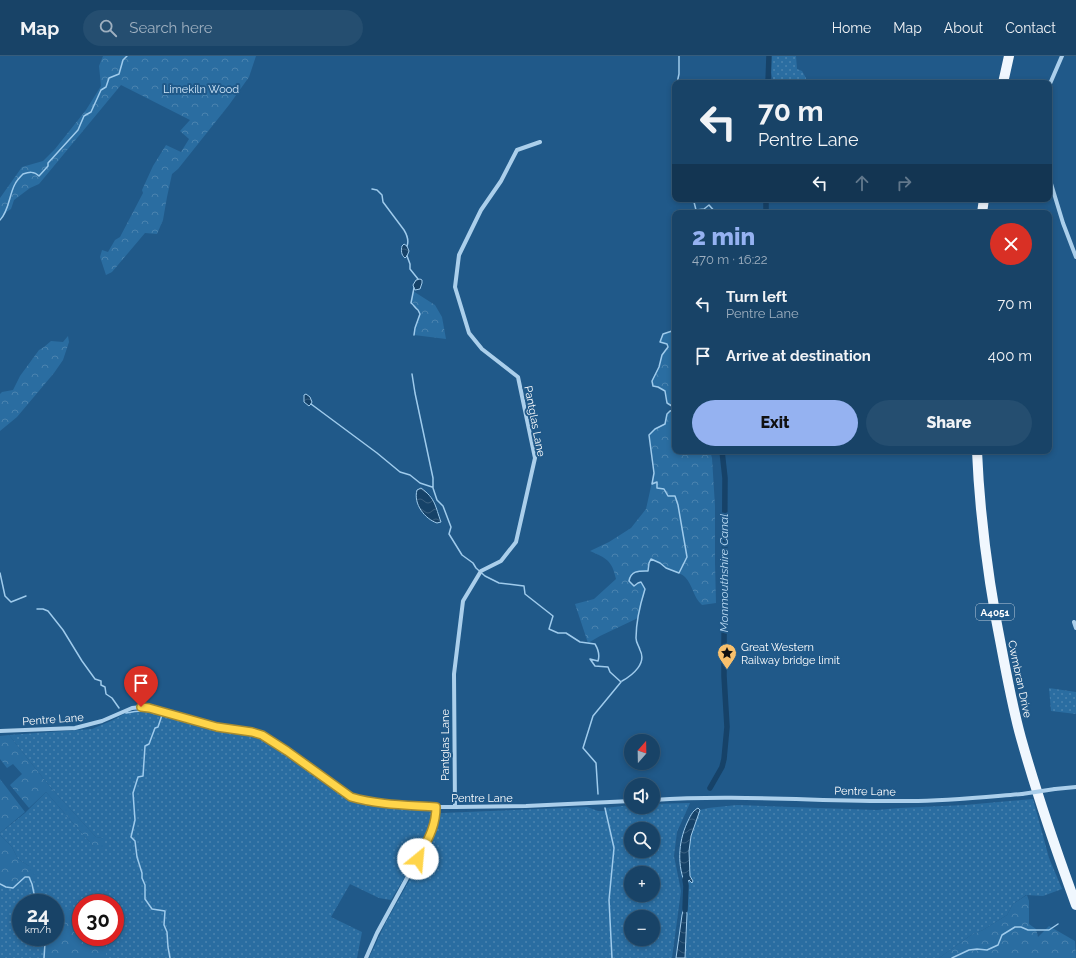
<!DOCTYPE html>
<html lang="en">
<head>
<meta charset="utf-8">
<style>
	body { margin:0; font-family:Raleway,sans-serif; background:#254e70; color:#f1f3f6; height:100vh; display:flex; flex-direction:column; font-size:15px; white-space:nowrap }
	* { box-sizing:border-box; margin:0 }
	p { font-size:13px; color:#9fb0c0 }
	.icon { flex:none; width:22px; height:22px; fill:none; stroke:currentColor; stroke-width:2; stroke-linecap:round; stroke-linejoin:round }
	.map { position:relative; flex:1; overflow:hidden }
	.sheet { position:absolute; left:672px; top:154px; width:380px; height:244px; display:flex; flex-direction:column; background:#184367; border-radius:8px; box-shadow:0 2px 6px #0003,0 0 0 1px #365c7b }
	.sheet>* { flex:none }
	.guide { position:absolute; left:672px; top:24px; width:380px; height:122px; border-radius:8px; box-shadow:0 2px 6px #0003,0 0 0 1px #365c7b; background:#184367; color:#f1f3f6; overflow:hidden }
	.needle { width:26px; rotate:20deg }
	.controls { position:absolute; left:624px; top:678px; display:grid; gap:8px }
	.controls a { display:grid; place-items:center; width:36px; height:36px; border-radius:50%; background:#184367; box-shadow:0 2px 6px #0003,0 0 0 1px #365c7b; font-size:20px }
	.speed { position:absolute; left:12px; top:838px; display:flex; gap:8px; font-size:20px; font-weight:700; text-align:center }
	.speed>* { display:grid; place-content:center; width:52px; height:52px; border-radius:50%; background:#184367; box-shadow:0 2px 6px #0003,0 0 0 1px #365c7b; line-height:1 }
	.speed small { font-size:10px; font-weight:400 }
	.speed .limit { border:6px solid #d22; background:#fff; color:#111 }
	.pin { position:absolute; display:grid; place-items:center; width:34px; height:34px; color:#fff; margin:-41px -17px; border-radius:50% 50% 50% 0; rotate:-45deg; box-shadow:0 0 4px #0007 }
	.pin .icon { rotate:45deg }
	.me { position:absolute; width:44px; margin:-22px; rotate:28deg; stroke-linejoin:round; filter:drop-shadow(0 0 3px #0008) }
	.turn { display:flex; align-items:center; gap:14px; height:84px; padding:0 20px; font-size:18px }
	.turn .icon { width:52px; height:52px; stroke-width:2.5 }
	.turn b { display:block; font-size:28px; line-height:34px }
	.lanes { display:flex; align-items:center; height:38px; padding:0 20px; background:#0003; justify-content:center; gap:20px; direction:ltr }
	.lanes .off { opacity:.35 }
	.round { display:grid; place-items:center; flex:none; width:42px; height:42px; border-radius:21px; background:#254e70 }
	.overview { display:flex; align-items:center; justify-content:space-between; height:68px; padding:0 20px }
	h1 { font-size:24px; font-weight:800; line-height:30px; color:#95b2f1 }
	.button { display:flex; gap:8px; margin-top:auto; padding:8px 20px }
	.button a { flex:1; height:46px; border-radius:24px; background:#95b2f1; color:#111; font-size:16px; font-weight:800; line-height:46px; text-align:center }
	.button a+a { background:#254e70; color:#f1f3f6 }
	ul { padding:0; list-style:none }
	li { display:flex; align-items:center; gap:12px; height:52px; padding:0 20px }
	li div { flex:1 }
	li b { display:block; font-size:15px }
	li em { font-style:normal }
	header { display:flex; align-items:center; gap:24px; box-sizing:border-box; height:56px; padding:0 20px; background:#184367; border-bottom:1px solid #365c7b }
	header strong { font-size:19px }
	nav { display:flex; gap:22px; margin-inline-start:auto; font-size:14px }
	.search { width:280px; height:36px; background:#254e70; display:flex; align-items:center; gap:10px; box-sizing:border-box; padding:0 14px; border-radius:22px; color:#9fb0c0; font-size:15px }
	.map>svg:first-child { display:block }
	.grass { fill:url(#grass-dots); fill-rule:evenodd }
	.forest { fill:url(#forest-crowns) }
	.water { fill:url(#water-waves); stroke:#9fcbec }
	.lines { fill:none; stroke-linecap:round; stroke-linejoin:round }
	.stream { stroke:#9fcbec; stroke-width:1.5 }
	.canal { stroke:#164268; stroke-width:5.5 }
	.minor { stroke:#abcfeb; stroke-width:4 }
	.primary { stroke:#f0f7fe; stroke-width:10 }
	.minor-bridge { stroke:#abcfeb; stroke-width:4 }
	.route-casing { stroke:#a68a30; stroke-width:10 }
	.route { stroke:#ffd54a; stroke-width:7 }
	.labels { text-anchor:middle; stroke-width:4; stroke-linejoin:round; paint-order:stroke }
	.shield { fill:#205989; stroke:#bccddc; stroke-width:1 }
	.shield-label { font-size:10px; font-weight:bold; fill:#fff }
	.park-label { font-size:11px; fill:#d0e6f8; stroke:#205989 }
	.street-label { font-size:11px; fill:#fff; stroke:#205989 }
	.poi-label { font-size:11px; fill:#fff; stroke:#205989; text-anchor:start }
	.water-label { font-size:12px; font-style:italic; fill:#b7d8f2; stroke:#205989 }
</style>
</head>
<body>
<header>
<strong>Map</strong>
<div class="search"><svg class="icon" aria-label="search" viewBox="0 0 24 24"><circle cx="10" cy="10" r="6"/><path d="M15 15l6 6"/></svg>Search here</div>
<nav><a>Home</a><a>Map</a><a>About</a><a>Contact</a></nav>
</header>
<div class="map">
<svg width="1076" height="902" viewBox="0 0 1076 902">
	<defs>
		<pattern id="grass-dots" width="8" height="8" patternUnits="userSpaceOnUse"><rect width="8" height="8" fill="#2a6da1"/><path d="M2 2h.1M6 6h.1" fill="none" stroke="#4a83af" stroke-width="1.8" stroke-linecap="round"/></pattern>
		<pattern id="forest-crowns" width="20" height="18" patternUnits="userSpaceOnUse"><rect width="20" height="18" fill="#2a6da1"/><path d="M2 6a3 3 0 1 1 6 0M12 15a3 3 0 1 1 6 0" fill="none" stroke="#4a83af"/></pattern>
		<pattern id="water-waves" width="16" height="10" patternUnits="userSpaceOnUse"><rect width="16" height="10" fill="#164268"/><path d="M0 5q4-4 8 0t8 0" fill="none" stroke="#395e7f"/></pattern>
	</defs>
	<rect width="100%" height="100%" fill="#205989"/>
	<path class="grass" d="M 770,0 L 796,0 L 797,13 L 802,15 L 806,22 L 806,27 L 796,27 L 790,25 L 784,27 L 775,27 C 770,18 770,10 770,0 Z
		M 1049,632 L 1076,636 L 1076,658 L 1051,655 Z
		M 138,655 L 152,655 L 162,659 L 260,683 L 276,690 L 348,742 L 358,747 L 397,749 L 433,754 L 433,762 L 429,773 L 415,804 L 391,844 L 379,842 L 350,828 L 331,861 L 362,876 L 357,902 L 106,902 L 106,888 L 120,878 L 118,849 L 115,849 L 115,847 L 81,847 L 81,856 L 64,855 L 55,863 L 55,847 L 21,847 L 21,881 L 45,881 L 48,883 L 45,887 L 44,902 L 0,902 L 0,828 L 6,831 L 13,832 L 25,821 L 29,821 L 29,810 L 18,803 L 12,791 L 0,779 L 0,777 L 25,757 L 46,736 L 94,791 L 103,782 L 96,781 L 51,732 L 9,679 L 92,673 L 113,664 L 126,657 Z
		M 1033,743 L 1049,802 L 1062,833 L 1043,840 L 1026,839 L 1013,848 L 1007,859 L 983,874 L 971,879 L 939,902 L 685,902 C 686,888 688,872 687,858 C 686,845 684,837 689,824 L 692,823 L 690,820 L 689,795 L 691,780 L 700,754 L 708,752 L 737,749 L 877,754 L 899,752 L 965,749 Z
		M 690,747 L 677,776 L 674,800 L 681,835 L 672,902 L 369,902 L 386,866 L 422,802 L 432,781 L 441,757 L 587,751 L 598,755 L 605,755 L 605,752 L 631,749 L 631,751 L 653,751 L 653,748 ZM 631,773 L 653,773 L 653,795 L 631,795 ZM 631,817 L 653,817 L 653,839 L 631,839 ZM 631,861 L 653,861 L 653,883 L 631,883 Z"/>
	<path class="forest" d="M 103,0 L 256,0 L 249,21 L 229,49 L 178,113 L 172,118 L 167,141 L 163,164 L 157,178 L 145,177 L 112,216 L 106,219 L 100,201 L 102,194 L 108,196 L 115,184 L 120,181 L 143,137 L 142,134 L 153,110 L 166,89 L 181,96 L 189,83 L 180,75 L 190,64 L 121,29 L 39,128 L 30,132 L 14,144 L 11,153 C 3,157 6,159 0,164 L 0,142 L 22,111 L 43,105 L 55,93 L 86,54 L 101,30 L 99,10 Z
		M 413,235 L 435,249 L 442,261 L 446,283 L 414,279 L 415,272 L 420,258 L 418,254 L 411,247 Z
		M 675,274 L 675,352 L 667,347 L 665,335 L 658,331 L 653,330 L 652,325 L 659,311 L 662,299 L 668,291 L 667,288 L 660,286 L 663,278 Z
		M 68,280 L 69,286 L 63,304 L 54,317 L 17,361 L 0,375 L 0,338 L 2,336 L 13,334 L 20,320 L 39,294 L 44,291 L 51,285 L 63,286 Z
		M 675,354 L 675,395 L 710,395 L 712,402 L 715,450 L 715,507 L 716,547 L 702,549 C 693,541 693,529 685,521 C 680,516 671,516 665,511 C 660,508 658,505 651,503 L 649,507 L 648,515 C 640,515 631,514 629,525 L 634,530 L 641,526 L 645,533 L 641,547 L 638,562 L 600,580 L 588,587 L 575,548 L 594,543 L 616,523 C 612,504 606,502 590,495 L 609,486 L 631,472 L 646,453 L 654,417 L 649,379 L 655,373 L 665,368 L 667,358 L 670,355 Z
		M 9,679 L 51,732 L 96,781 L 104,782 L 105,787 L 102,794 L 94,791 L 46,736 L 29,752 L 10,729 L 22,718 L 13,708 L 7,712 L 0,703 L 0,680 Z
		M 0,723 L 25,756 L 0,777 Z
		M 0,779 L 12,791 L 18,803 L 29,810 L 36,819 L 25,821 L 13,832 L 6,831 L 0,828 Z
		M 1027,839 L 1029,845 L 1029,868 L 1036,873 L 1038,881 L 1049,870 L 1075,885 L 1076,902 L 939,902 L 971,879 L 983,874 L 1007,859 L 1013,848 Z
		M 115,849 L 118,849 L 127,863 L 120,878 L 106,888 L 106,902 L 44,902 L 45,887 L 48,883 L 45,881 L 55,881 L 55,863 L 64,855 L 75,852 L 81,856 L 81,881 L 115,881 Z"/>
	<path class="water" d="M 404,188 L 407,190 L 409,195 L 407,200 L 405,202 C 401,199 401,194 402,190 Z
		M 420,223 L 422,224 L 422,227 L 420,233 L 415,234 L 414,232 L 413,229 L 416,224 Z
		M 306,338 L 310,341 L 312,346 L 311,348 L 309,350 L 304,346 L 304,339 Z
		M 421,432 C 436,443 435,450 441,466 L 437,467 C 425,463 413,448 417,434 Z
		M 698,752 L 700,754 L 691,780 L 689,795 L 690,820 L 693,825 L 692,827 L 689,824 L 686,830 C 677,810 678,787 687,767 C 690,761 692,755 698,752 Z
		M 685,847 L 687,858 L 685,902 L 676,902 L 682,859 Z"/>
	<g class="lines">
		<path class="stream" d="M 677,27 L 679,18 L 679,0
			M 372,133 L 377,134 L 382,139 L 383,146 L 404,174 C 407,179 409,185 407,190
			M 690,143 L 691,145 L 694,146 L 696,154 L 704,153 L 709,149 L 716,157
			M 0,164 C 9,155 9,139 15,128 C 17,124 20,121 23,118 C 29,116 34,115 39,120 L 48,110 L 48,107 L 78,74 L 84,60 L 91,56 L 101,34 L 106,31 L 109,22 L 119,18 L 123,4 L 127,0
			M 407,200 L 410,208 L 410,213 L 418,223
			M 414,232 L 411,247 C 414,249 415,252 418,254 L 420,258 L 415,272 L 414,279
			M 675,274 L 663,278 L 660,286 L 667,288 L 668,291 L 662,299 L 659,311 L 652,325 L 653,330 L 658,331 L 665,335 L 667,347 L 675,352
			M 412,318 L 415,337 L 433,422 L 433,432 L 437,444 L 443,450 L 451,471 L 449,478 L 462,499 L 473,507 L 476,512 L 485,520 L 499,527 L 524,530 L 525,538 L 553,560 L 549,573 L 558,577 L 566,577 L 580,586 L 595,588 C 598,593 600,599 598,605 L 590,603 L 595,610 L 608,611 L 610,616 L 621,626 L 593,660 L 583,692 L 596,707 L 598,738
			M 311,348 L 377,397 L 400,416 L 410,419 L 420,427 L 432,431
			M 0,517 L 5,540 L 11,546 L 26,540
			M 37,553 L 43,553 L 48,555 L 63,574 L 82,605 L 95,623 L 101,625 L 101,629 L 105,631 L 106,638 L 112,642 L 119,652
			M 622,625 C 633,619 647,607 640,594 C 639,590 636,587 636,582 C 636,566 640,549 645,533 L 641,526 L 638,527 L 634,530 L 629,525 C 631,514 640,515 648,515 L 649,507 L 651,503 L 660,507 L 666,512 L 679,517 L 687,501 L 678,449 L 675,440 L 668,440 L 664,433 L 657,432 L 657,426 L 652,428 L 654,417 L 649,379 L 655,373 L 665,368 L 667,358 L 670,355 L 675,354
			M 126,657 C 140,654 148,654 162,659 L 158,671 L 155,672 L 149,688 L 145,690 L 143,720 L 138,721 L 133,737 L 135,764 L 131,781 L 135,785 L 137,801 L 142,817 L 142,822 L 145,829 L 145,843 L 152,853 L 165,855 L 164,869 L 167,876 L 168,891 L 170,902
			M 605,752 L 614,792 L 609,844 L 612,902
			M 0,828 L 6,831 L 13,832 L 25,821 L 29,821 L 32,828 L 36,847
			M 44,902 L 45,887 L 48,883 L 45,881
			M 952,902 L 969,894 L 977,893 L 987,894 L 998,889 L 1002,879 L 1015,871 L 1021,871 L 1028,874 L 1049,874 L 1058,868"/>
		<path class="canal" d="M 768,27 L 769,0
			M 766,157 L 766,143
			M 710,732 L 722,711 L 724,703 L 727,671 L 724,620 L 724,592 L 725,422 L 722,395
			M 685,854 L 686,830 L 685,823"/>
		<path class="minor" d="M 1049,30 L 1062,0
			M 1049,121 L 1063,167 L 1076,201
			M 1074,566 L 1076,572
			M 0,675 L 75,672 L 102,665 L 132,652 L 141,651 L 149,652 L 217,671 L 252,676 L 262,679 L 287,695 L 351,741 L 360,744 L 436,751 L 455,751 L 526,750 L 631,745
			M 1055,733 L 1076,731
			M 653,744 C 739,738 824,746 910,745 C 947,745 985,741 1022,738
			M 455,751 L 454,618 L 463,545 L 481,515 L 501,505 L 516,486 L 535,402 L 518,321 L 482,293 L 469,277 L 455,231 L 459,199 L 481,154 L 501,125 L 517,94 L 540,86
			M 366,902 L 377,877 L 431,778 L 436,762 L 436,751"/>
		<path class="primary" d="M 1003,27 L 1009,0
			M 982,157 L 984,143
			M 977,395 C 980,466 990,536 1004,605 C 1009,631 1014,657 1021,682 C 1037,739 1056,794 1076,849"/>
		<path class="minor-bridge" d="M 1022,738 L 1055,733"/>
	</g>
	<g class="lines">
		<defs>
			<path id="route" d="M 141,651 L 149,652 L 217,671 L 252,676 L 262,679 L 287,695 L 351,741 C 378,749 408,749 436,751 C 436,771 427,785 418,803"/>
		</defs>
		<use href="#route" class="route-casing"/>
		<use href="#route" class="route"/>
	</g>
	<defs>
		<symbol id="sight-pin" viewBox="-11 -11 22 30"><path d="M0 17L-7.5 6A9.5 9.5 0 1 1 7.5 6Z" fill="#f8c06c" stroke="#205989"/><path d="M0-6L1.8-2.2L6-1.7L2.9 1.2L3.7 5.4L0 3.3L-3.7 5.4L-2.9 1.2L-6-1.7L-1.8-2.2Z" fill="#111"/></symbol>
	</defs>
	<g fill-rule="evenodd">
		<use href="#sight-pin" x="716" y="586" width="22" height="30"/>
	</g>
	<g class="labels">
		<rect class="shield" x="976" y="548" width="38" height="16" rx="3"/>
		<g class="shield-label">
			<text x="995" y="560">A4051</text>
		</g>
		<g class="park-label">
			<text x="201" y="37">Limekiln Wood</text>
		</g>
		<g class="street-label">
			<text transform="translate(535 365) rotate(79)" y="4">Pantglas Lane</text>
			<text transform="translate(1020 623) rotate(78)" y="4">Cwmbran Drive</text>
			<text transform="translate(53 663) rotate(-4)" y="4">Pentre Lane</text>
			<text transform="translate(445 689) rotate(-90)" y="4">Pantglas Lane</text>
			<text transform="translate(865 735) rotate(1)" y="4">Pentre Lane</text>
			<text x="482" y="746">Pentre Lane</text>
		</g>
		<g class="poi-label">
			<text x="741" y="595">Great Western<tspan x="741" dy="13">Railway bridge limit</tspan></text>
		</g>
		<g class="water-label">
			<text transform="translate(724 517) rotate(-90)" y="4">Monmouthshire Canal</text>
		</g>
	</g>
</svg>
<div class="controls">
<a><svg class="needle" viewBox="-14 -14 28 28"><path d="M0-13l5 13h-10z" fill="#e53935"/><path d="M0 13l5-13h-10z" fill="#9fb0c0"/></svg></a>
<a><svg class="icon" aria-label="sound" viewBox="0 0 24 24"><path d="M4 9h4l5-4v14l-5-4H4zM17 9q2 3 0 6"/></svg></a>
<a><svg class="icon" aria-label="search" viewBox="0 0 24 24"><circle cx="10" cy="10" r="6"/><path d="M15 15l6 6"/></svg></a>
<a>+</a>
<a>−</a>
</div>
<div class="speed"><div>24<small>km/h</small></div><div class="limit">30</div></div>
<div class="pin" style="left:141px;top:651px;background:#d93025"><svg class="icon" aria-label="arrive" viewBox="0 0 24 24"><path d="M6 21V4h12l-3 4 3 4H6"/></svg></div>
<svg class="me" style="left:418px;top:803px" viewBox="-20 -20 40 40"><circle r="19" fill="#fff"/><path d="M0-13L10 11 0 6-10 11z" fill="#ffd54a"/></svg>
<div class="guide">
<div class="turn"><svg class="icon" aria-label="left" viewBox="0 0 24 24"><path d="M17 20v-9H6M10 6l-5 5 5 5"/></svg><div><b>70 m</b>Pentre Lane</div></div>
<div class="lanes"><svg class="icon" aria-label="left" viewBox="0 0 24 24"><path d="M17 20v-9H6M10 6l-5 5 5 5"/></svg><svg class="icon off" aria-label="ahead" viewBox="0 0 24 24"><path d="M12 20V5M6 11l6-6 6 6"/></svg><svg class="icon off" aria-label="right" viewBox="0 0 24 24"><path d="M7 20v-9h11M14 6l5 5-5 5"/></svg></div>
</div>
<section class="sheet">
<div class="overview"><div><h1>2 min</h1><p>470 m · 16:22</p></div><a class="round" style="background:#d93025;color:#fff"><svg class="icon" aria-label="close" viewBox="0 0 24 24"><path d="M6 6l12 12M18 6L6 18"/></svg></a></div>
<ul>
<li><svg class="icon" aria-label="left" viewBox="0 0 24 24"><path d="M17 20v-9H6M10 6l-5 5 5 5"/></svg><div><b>Turn left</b><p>Pentre Lane</p></div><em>70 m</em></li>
<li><svg class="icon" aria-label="arrive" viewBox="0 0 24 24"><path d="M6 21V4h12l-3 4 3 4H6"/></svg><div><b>Arrive at destination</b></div><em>400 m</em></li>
</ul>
<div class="button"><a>Exit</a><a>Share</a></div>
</section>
</div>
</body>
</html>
